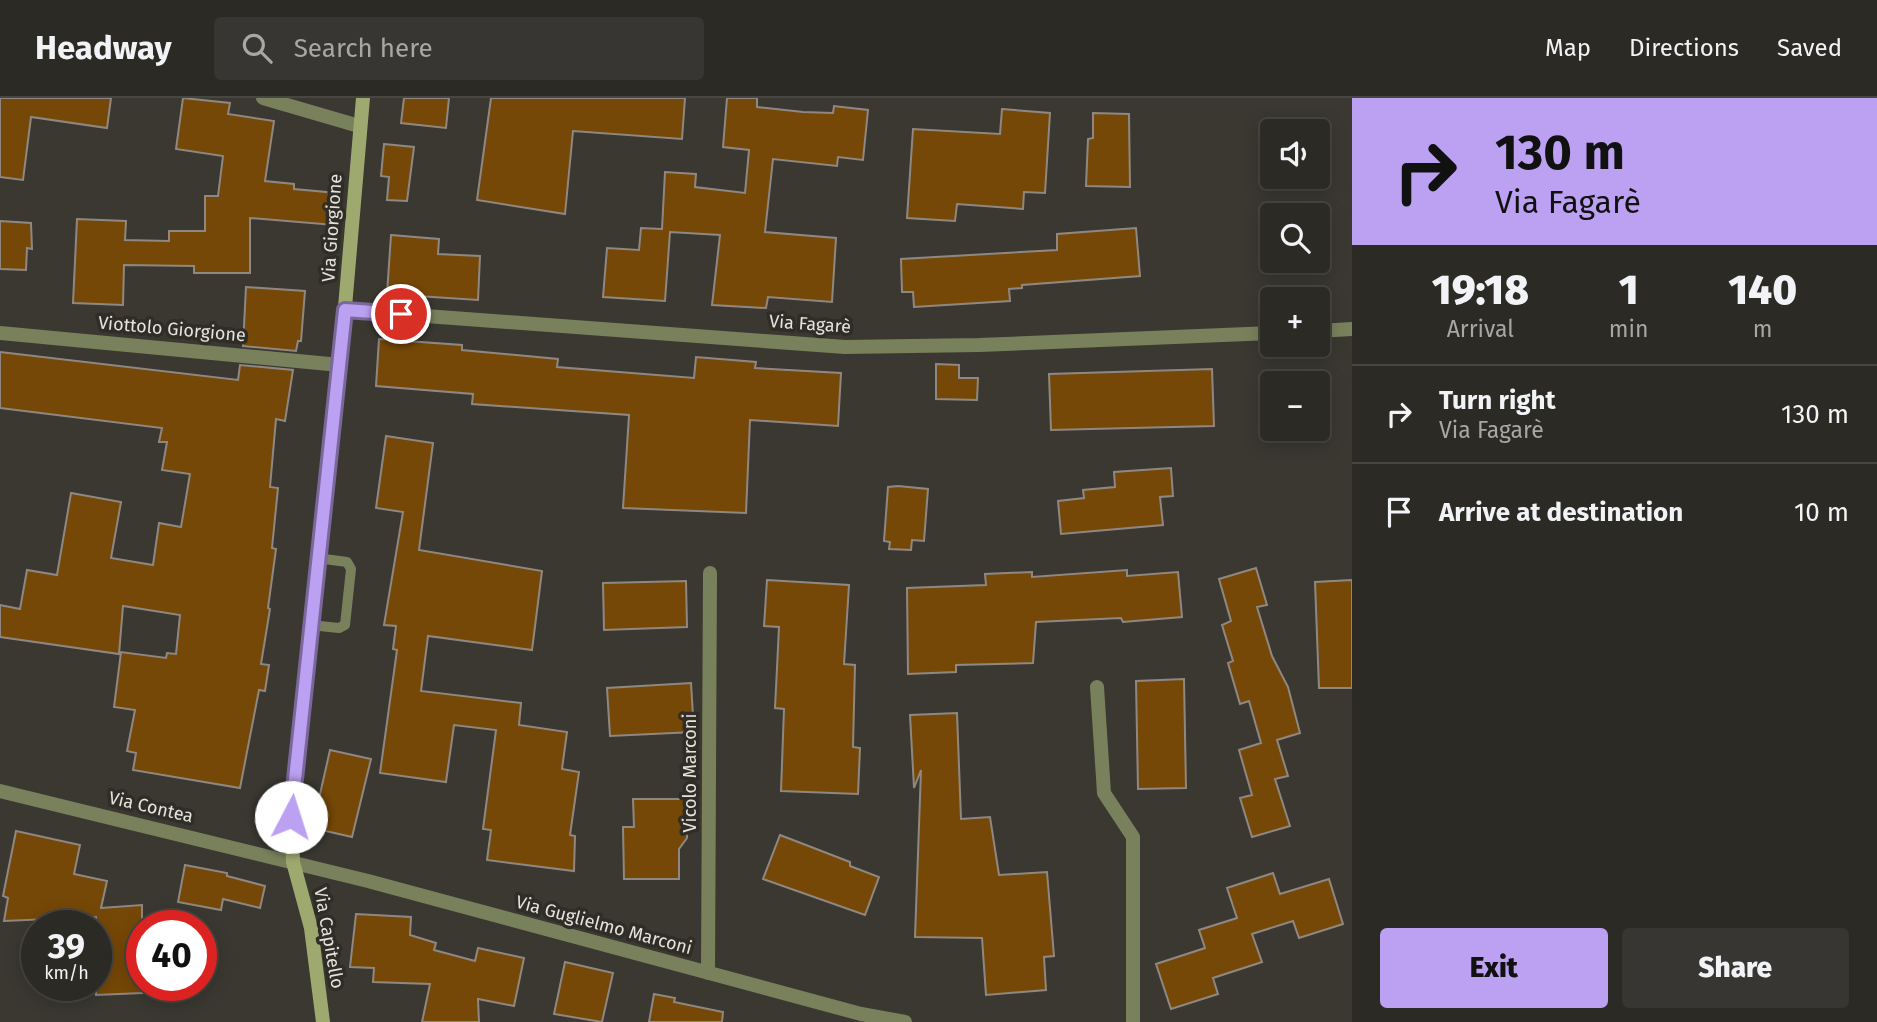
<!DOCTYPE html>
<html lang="en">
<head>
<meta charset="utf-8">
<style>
	body { margin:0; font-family:"Fira Sans",sans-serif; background:#383632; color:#f1f3f6; height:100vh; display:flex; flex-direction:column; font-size:26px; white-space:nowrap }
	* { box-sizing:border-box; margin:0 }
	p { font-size:23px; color:#a6a7a7 }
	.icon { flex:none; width:38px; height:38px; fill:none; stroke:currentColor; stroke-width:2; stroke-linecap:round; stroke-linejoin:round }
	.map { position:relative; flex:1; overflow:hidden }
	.drawer { display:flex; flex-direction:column; background:#2c2a25; width:525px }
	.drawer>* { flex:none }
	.banner { background:#bca0f2; color:#111; overflow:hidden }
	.tools { position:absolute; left:1260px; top:21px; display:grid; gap:14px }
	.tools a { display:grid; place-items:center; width:70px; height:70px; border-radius:7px; background:#2c2a25; box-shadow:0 4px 18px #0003,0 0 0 2px #484642; font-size:35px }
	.speed { position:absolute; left:21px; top:812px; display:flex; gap:14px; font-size:35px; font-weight:700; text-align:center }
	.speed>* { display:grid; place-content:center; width:91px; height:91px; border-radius:50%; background:#2c2a25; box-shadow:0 4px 18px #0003,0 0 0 2px #484642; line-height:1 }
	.speed small { font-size:18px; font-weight:400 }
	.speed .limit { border:10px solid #d22; background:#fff; color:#111 }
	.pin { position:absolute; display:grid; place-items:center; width:60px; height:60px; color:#fff; margin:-30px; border:4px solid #fff; border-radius:50%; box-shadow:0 2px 7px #0007 }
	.me { position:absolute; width:77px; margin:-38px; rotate:5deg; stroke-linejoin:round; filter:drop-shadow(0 0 5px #0008) }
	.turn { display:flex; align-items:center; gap:24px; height:147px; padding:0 28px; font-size:32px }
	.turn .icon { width:91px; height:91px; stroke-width:2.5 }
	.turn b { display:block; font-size:49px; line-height:60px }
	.eta { display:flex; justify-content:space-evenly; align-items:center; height:119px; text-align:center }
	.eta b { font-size:42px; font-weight:800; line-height:49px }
	.button { display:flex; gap:14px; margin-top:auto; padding:14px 28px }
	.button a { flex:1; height:80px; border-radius:7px; background:#bca0f2; color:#111; font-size:28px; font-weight:800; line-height:80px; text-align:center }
	.button a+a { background:#383632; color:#f1f3f6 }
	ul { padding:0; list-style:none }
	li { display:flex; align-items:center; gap:21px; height:98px; padding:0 28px; border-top:2px solid #484642 }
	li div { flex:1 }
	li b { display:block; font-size:26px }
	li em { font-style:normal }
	header { display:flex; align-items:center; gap:42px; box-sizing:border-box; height:98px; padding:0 35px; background:#2c2a25; border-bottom:2px solid #484642 }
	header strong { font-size:33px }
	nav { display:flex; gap:38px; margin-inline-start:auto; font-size:24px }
	.search { width:490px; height:63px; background:#383632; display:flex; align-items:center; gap:18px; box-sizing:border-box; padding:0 24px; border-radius:7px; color:#a6a7a7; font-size:26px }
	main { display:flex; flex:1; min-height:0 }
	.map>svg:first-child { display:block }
	.building { fill:#764807; stroke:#8f8882; stroke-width:2 }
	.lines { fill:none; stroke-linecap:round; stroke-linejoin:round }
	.lane { stroke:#79815c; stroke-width:10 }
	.street { stroke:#79815c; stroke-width:14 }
	.secondary { stroke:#9ea96f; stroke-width:14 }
	.route-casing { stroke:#7a689d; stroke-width:18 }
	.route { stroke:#bca0f2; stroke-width:12 }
	.labels { text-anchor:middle; stroke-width:7; stroke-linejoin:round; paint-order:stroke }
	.street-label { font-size:18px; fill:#e4e3de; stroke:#302d27 }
</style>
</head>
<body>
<header>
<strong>Headway</strong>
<div class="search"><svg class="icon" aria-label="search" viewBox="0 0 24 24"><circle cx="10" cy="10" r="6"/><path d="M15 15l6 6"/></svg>Search here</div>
<nav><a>Map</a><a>Directions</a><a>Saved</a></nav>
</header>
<main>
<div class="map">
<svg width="1352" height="924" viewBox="0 0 1352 924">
	<rect width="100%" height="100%" fill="#3a3831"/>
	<path class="building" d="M 0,0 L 111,0 L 107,30 L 31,19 L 23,82 L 0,79 Z
		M 183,0 L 230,5 L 228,16 L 274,23 L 265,83 L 294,86 L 294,91 L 337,95 L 334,127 L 250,120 L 250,175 L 194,175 L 194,168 L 124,167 L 123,207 L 73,205 L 77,121 L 126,123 L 125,142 L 169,143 L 169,133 L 205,133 L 205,98 L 218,98 L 223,58 L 176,51 Z
		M 404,0 L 449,0 L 446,30 L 401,25 Z
		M 491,0 L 685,0 L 682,41 L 573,33 L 565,116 L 477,102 Z
		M 727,0 L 757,0 L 757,9 L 803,14 L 833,15 L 834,8 L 868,12 L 863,62 L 838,59 L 837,68 L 773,61 L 765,134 L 836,140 L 832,204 L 768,199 L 766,210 L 712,207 L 720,137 L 670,134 L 665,203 L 603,199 L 607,150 L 639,152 L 641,130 L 662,131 L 665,74 L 696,76 L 695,89 L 745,95 L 749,52 L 723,49 Z
		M 1002,11 L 1050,15 L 1045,95 L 1024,94 L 1023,111 L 957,106 L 955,123 L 907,120 L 913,31 L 1000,36 Z
		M 1093,15 L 1129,16 L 1130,89 L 1086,88 L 1088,41 L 1093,40 Z
		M 384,46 L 414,49 L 407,103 L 387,102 L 389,79 L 381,78 Z
		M 0,123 L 31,125 L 32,151 L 27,150 L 26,172 L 0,171 Z
		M 1136,130 L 1140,178 L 1022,187 L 1022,190 L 1009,191 L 1010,203 L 914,209 L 913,194 L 902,194 L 901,161 L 1057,152 L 1057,136 Z
		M 391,137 L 439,141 L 438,156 L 480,158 L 478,202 L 387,196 Z
		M 246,189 L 305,193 L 301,243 L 298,243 L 296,253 L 243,248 Z
		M 379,241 L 462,247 L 462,252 L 558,261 L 557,269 L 694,280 L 696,259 L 756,264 L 755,270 L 841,275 L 838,328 L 750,322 L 746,415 L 623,410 L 629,317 L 472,306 L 473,296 L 376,288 Z
		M 0,254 L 238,282 L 240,267 L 293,272 L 285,323 L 276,321 L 270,389 L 278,390 L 272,450 L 276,451 L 268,510 L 270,511 L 261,566 L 269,567 L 265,593 L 259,592 L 240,690 L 133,672 L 136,655 L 127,653 L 135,612 L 114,609 L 121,554 L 166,560 L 167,555 L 176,556 L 180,517 L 123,508 L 119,556 L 0,539 L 0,507 L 20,511 L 27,472 L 57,477 L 71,395 L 121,404 L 111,460 L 153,467 L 159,425 L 181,429 L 190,376 L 162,372 L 167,344 L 159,344 L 162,330 L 0,310 Z
		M 936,266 L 959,267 L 959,280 L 978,280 L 977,302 L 936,301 Z
		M 1212,271 L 1214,328 L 1051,332 L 1049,276 Z
		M 386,338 L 433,345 L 419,452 L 542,473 L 532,552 L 428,538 L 421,593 L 521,605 L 519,627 L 567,634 L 562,671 L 579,674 L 570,737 L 575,738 L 574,773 L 487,762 L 491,732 L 483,731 L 496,632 L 454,627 L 446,684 L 380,675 L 397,552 L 393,551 L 396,528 L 384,527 L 403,414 L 376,410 Z
		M 1171,370 L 1173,398 L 1160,399 L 1163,427 L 1061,436 L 1058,403 L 1084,400 L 1083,392 L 1115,389 L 1114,374 Z
		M 898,388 L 928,391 L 924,443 L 912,442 L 911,452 L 889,451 L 890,444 L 884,443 L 888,389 Z
		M 1256,470 L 1267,507 L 1257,509 L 1272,558 L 1288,589 L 1300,635 L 1277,642 L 1288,678 L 1275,681 L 1290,728 L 1252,739 L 1240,700 L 1252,697 L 1239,652 L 1261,645 L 1249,603 L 1240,606 L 1228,565 L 1233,563 L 1222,527 L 1231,523 L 1219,481 Z
		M 1127,472 L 1127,478 L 1178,474 L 1182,519 L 1123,524 L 1121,520 L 1036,524 L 1033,565 L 956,567 L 956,574 L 908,576 L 907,490 L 986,487 L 985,476 L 1032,474 L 1032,479 Z
		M 767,482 L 849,487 L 844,566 L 855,567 L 853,649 L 860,650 L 858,696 L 781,693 L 784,611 L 775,610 L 779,529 L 764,528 Z
		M 1352,482 L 1352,590 L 1319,590 L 1315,484 Z
		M 686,483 L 687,529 L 604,532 L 603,485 Z
		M 1184,581 L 1186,690 L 1138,691 L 1136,583 Z
		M 691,585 L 694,634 L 610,638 L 607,590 Z
		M 957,615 L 961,721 L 990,719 L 999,777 L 1047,774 L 1054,858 L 1044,859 L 1046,892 L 986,897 L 982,840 L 915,839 L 921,672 L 914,690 L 910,617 Z
		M 330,652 L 371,661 L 352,739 L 317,731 L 320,715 L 316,714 Z
		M 633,701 L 687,701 L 687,740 L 679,751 L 679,781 L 624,781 L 623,729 L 634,729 Z
		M 16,733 L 80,747 L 74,776 L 107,783 L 101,810 L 142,807 L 142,895 L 96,897 L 96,819 L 4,823 L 8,800 L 3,798 Z
		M 780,737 L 850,764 L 850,768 L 879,779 L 865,817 L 763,781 Z
		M 185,767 L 227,775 L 227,778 L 265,788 L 260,810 L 223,801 L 221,812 L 178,804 Z
		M 1273,775 L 1280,796 L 1329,781 L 1343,826 L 1299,840 L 1293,823 L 1252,836 L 1262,864 L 1213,880 L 1218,896 L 1171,911 L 1156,866 L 1205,850 L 1199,832 L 1237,820 L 1227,790 Z
		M 356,816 L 411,819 L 410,837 L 436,845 L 434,852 L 475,863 L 478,850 L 524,860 L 514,908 L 478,901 L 479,924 L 422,924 L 430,886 L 373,884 L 374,870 L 350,869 Z
		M 565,864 L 613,875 L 602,924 L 554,916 Z
		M 654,896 L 675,900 L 674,904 L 723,914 L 722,924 L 649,924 Z"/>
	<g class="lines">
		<path class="lane" d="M 310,527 L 339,530 L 345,527 L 351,471 L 347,464 L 317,460"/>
		<path class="street" d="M 263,0 L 359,28
			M 345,212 L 845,249 L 979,247 L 1272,235
			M 1318,233 L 1352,231
			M 0,235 L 340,267
			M 1097,589 L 1104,695 L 1133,739 L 1133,924
			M 0,693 L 368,783 L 861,916 L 905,924
			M 708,875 L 710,475"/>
		<path class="secondary" d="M 323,924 L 311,830 L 293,764 L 291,704 L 340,267 L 363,0"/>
	</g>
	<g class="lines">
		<defs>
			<path id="route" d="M 291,719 L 345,212 L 401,216"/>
		</defs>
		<use href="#route" class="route-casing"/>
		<use href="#route" class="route"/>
	</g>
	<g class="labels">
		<g class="street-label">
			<text transform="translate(332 130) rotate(-86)" y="6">Via Giorgione</text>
			<text transform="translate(810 226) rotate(4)" y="6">Via Fagarè</text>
			<text transform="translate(172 231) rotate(5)" y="6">Viottolo Giorgione</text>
			<text transform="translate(690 675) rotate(-90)" y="6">Vicolo Marconi</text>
			<text transform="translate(151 709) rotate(13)" y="6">Via Contea</text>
			<text transform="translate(604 827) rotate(15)" y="6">Via Guglielmo Marconi</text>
			<text transform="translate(329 840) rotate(80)" y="6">Via Capitello</text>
		</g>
	</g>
</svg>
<div class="tools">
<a><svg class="icon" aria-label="sound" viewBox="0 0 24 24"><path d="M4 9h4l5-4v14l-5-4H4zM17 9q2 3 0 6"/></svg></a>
<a><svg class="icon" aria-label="search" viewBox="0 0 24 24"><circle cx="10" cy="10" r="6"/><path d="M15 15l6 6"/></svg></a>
<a>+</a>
<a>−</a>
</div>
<div class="speed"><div>39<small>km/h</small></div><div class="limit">40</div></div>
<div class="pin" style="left:401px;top:216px;background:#d93025"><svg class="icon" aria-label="arrive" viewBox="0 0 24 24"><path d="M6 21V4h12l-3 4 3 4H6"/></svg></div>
<svg class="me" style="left:291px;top:719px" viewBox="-20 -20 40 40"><circle r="19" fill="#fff"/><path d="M0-13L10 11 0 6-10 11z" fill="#bca0f2"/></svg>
</div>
<section class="drawer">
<div class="banner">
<div class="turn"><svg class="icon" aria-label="right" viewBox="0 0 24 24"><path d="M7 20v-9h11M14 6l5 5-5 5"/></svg><div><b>130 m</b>Via Fagarè</div></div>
</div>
<div class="eta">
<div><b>19:18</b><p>Arrival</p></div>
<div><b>1</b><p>min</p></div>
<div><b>140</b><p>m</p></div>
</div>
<ul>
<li><svg class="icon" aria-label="right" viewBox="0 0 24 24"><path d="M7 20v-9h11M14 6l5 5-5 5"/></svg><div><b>Turn right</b><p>Via Fagarè</p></div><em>130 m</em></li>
<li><svg class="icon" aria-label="arrive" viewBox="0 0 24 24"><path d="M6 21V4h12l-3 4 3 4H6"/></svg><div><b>Arrive at destination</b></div><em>10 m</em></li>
</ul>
<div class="button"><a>Exit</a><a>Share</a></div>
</section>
</main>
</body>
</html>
